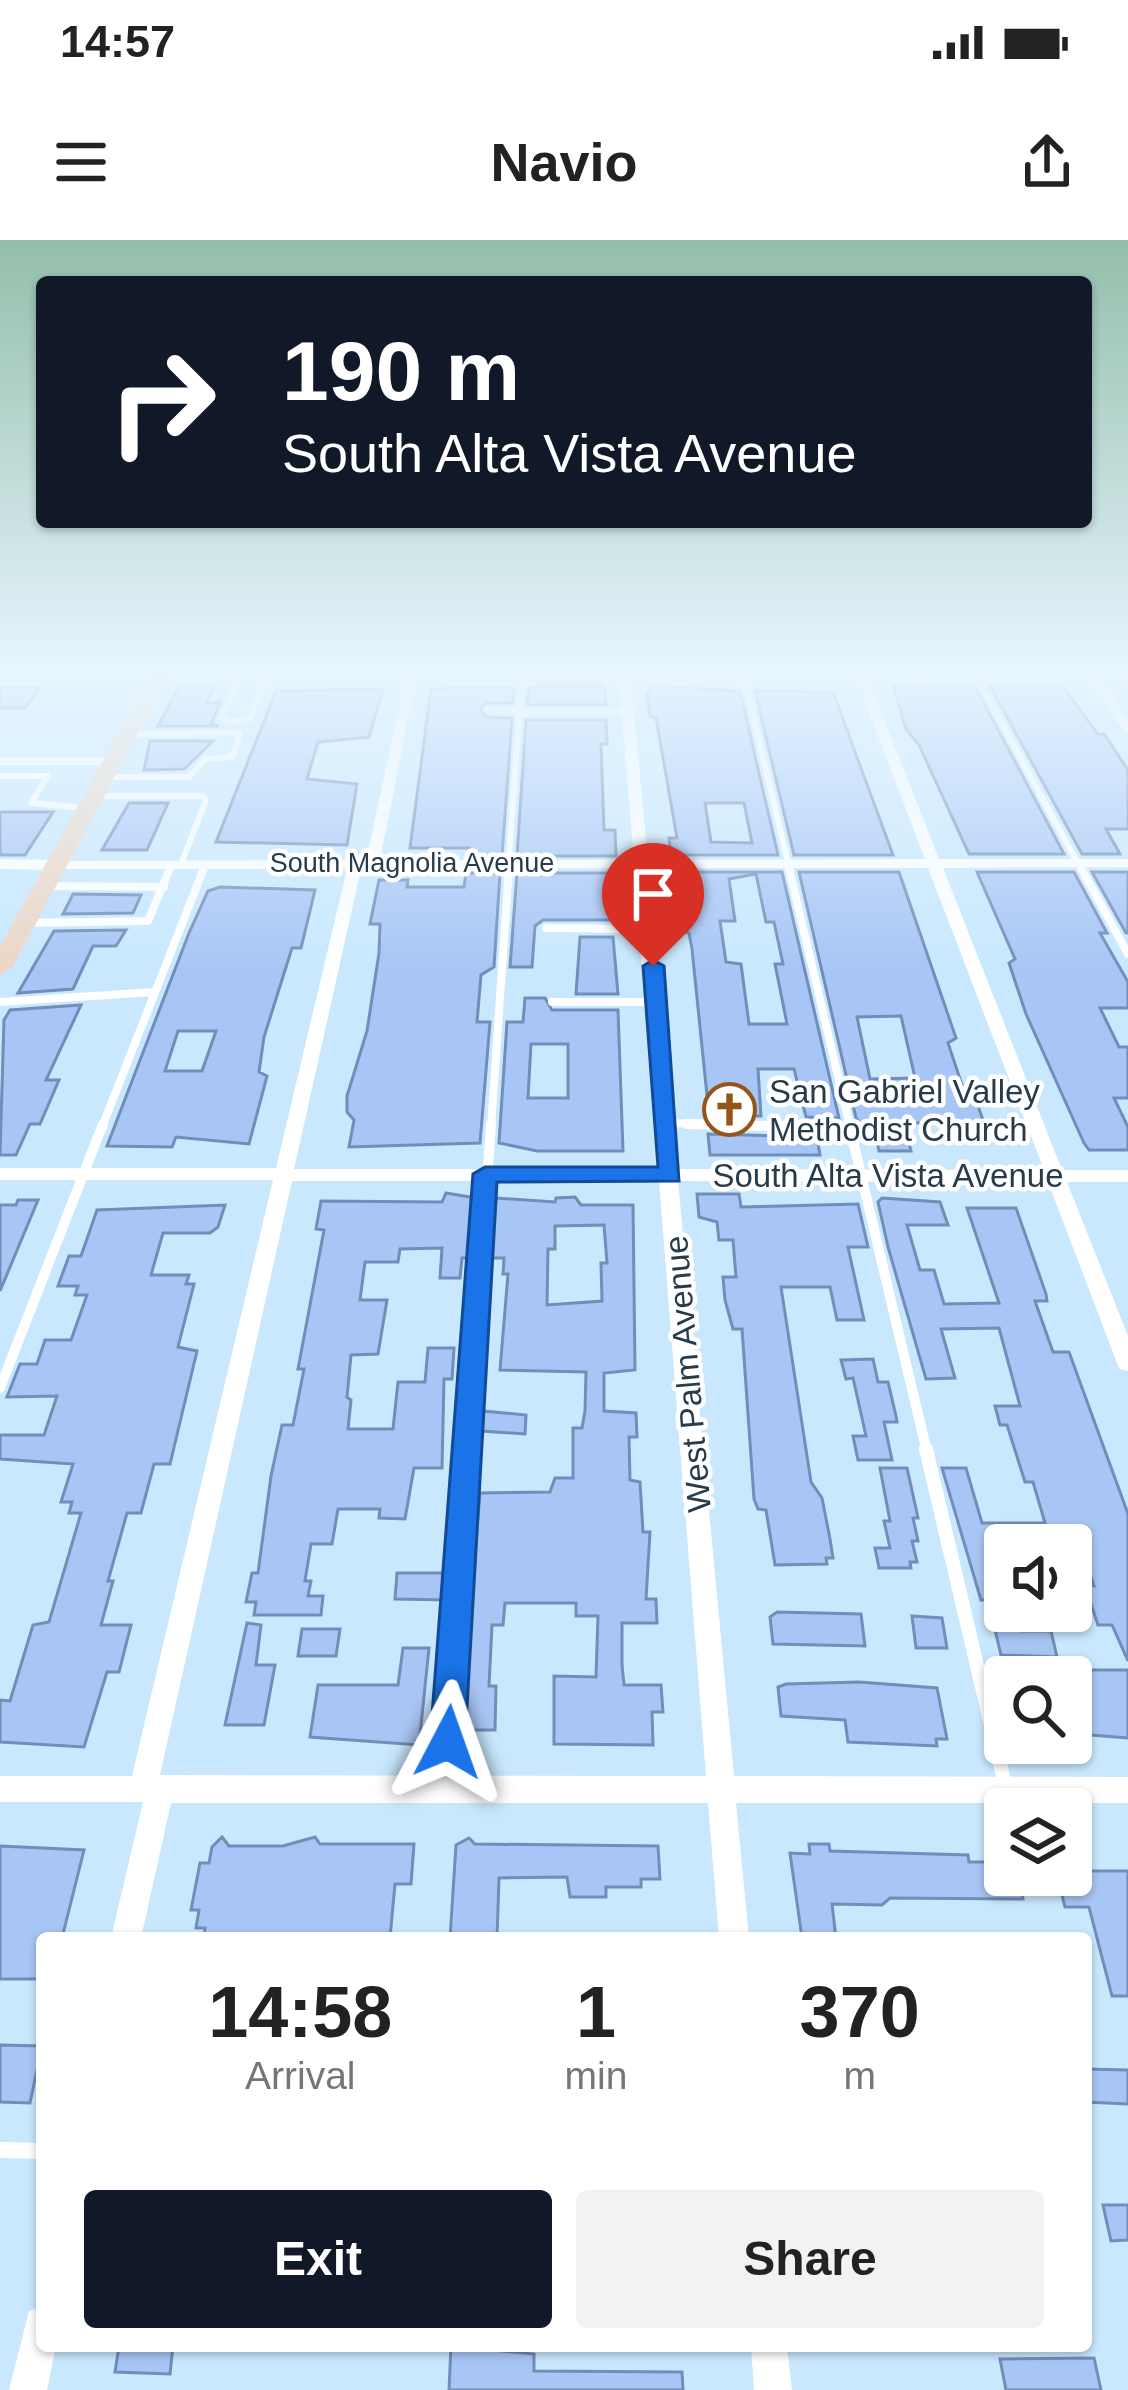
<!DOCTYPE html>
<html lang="en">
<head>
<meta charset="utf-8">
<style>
	body { margin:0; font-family:Helvetica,sans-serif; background:#f2f2f2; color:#222; height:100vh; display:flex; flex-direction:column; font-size:45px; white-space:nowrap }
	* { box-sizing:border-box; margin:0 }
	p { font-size:39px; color:#767676 }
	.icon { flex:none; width:66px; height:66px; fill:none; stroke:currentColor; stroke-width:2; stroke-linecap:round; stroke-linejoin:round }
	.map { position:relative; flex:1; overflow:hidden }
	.panel { position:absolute; left:36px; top:1692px; width:1056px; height:420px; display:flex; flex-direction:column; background:#fff; border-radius:12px; box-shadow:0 3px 9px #0004 }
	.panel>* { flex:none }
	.top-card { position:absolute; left:36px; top:36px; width:1056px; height:252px; border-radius:12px; box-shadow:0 3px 9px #0004; background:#111827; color:#fff; overflow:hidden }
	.fabs { position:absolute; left:984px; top:1284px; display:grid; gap:24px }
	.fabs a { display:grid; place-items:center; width:108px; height:108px; border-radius:12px; background:#fff; box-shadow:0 3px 9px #0004; font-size:60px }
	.pin { position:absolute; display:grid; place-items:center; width:102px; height:102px; color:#fff; margin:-123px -51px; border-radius:50% 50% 50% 0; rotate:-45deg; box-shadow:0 0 12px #0007 }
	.pin .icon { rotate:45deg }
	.me { position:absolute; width:132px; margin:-66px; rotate:4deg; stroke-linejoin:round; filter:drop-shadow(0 0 9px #0008) }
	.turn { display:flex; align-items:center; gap:42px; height:252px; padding:0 48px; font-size:54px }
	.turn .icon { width:156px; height:156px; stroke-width:2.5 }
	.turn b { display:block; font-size:84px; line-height:102px }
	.eta { display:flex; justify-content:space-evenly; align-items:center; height:204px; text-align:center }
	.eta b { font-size:72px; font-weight:800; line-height:84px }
	.action { display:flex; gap:24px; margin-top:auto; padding:24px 48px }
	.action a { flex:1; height:138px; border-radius:12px; background:#111827; color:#fff; font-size:48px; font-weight:800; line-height:138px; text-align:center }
	.action a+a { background:#f2f2f2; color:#222 }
	.status { display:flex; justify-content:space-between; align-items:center; height:84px; padding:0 60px; background:#fff; direction:ltr }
	.status svg { height:33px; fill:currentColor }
	header { display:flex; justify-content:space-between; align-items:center; height:156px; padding:0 48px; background:#fff; font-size:54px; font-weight:800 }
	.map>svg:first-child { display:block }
	.building { fill:#a8c6f5; stroke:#718db9; stroke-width:3; fill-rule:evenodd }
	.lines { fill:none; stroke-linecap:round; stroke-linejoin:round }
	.service-far4 { stroke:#fff; stroke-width:6 }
	.service-far3 { stroke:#fff; stroke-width:8 }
	.service-far2 { stroke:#fff; stroke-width:10 }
	.service-far1 { stroke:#fff; stroke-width:14 }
	.service { stroke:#fff; stroke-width:16 }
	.minor { fill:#fff; fill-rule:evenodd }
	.tertiary { fill:#fff; fill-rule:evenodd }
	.secondary { fill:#ebd7c7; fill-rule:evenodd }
	.route { fill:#1a73e8; stroke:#114b97; stroke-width:3 }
	.labels { text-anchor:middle; stroke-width:9; stroke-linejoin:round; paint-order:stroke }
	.far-street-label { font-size:27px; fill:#273c4b; stroke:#fff }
	.poi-label { font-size:33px; fill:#273c4b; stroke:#fff; text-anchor:start }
	.street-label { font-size:33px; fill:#273c4b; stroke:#fff }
</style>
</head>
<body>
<div class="status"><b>14:57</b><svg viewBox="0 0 49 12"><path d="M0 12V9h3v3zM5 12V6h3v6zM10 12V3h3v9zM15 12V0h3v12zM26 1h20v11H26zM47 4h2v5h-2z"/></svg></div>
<header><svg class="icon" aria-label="menu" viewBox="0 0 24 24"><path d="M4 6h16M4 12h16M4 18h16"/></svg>Navio<svg class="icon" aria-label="share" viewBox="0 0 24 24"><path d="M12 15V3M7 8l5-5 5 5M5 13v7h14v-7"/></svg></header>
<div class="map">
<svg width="1128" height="2150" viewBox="0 0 1128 2150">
	<rect width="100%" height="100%" fill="#c9e8fe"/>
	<path class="building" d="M 543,445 L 604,445 L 606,465 L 527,465 L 529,448 Z
		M 179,446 L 214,446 L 206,463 L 220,462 L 211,485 L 219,486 L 158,486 Z
		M 652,446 L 740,451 L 778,615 L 671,615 L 669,598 L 677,598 L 656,478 L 650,476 L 647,455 ZM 705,563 L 744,563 L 752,603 L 711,602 Z
		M 893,446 L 975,446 L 1064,614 L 969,614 L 919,505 L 906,489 Z
		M 990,446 L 1063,447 L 1098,494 L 1104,494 L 1128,530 L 1128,589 L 1106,589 L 1120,614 L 1082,614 Z
		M 0,447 L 33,447 L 39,448 L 25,468 L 0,468 Z
		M 457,448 L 514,448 L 513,463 L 486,463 L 480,469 L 486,477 L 512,478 L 502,616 L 468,616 L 469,608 L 410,608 L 431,449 Z
		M 383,449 L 369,497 L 318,502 L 307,539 L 357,544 L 347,605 L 216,602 L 276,451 Z
		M 755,451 L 833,452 L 893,615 L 794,615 Z
		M 526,480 L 606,480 L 607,504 L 601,504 L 604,590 L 615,590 L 616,616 L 517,616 Z
		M 150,501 L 213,501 L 184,529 L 144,530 Z
		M 129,563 L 168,563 L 147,610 L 102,610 Z
		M 0,572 L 53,572 L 25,615 L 0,615 Z
		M 672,632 L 782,632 L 839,878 L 806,877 L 794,829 L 758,829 L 761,876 L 709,875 L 692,709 L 689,693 L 679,691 ZM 756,634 L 766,682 L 774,682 L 783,724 L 775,724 L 787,784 L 749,784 L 741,724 L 726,722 L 720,681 L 735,681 L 729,639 Z
		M 799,632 L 899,632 L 956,798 L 948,803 L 967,860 L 976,860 L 984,883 L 904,883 L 911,911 L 879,911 L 873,885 L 862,885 L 856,878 ZM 901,776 L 915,838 L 870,839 L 857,777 Z
		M 977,632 L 1074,632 L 1107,693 L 1100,693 L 1128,742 L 1128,768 L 1100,768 L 1119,807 L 1128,807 L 1128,858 L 1114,858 L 1128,887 L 1128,910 L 1089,910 L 1084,903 L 1026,774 L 1009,723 L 1015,719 Z
		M 1092,632 L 1128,632 L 1128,693 L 1126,693 Z
		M 466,633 L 500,633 L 494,727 L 481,735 L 477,782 L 490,782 L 480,903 L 349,907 L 354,880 L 347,872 L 347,856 L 367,791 L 379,713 L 380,684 L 370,684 L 379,640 L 408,640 L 407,647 L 464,647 Z
		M 517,633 L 616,633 L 617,680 L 543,680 L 535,686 L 532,727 L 510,727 Z
		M 220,647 L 315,650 L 301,708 L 292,708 L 264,797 L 259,832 L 267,836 L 249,904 L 176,897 L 172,907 L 107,906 L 189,693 L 208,651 ZM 178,791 L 216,791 L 202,831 L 165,831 Z
		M 73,654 L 141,655 L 133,673 L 63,674 Z
		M 126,690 L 116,706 L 93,706 L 73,749 L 18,753 L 54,691 Z
		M 580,697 L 613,697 L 618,754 L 576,754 Z
		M 525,758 L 545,758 L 552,770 L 618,770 L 623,911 L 537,911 L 499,903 L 507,782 L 523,782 ZM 531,804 L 568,804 L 568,858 L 528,858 Z
		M 81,765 L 46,840 L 59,840 L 40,884 L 30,884 L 16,915 L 0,915 L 4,780 L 10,770 Z
		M 708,894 L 817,897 L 820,915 L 710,915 Z
		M 446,953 L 476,958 L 472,1018 L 462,1018 L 460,1038 L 440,1038 L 442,1008 L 400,1009 L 398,1022 L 365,1022 L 360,1060 L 387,1060 L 378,1114 L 351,1115 L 347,1157 L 351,1160 L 348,1189 L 393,1189 L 398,1142 L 425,1142 L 428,1108 L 454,1108 L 452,1139 L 444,1139 L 442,1228 L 414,1228 L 405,1279 L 379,1278 L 380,1269 L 338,1269 L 332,1304 L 311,1304 L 305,1341 L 311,1341 L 308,1356 L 323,1356 L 321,1375 L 254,1375 L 256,1362 L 246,1362 L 252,1333 L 258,1333 L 271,1236 L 282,1185 L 293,1185 L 304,1129 L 298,1129 L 324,990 L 316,989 L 321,961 L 442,962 Z
		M 697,954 L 739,954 L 741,967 L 858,964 L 868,1007 L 848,1007 L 864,1080 L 837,1080 L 830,1047 L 781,1047 L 811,1242 L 822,1258 L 830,1299 L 833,1318 L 826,1318 L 827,1324 L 775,1325 L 766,1270 L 758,1269 L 754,1259 L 742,1089 L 733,1089 L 725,1060 L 723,1037 L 736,1037 L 733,1000 L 719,1000 L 717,982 L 699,977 Z
		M 575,957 L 581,965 L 633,965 L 635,1130 L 604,1133 L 604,1171 L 636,1173 L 637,1197 L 629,1197 L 630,1240 L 640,1242 L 643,1292 L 650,1292 L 646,1359 L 656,1359 L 657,1383 L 622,1383 L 622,1425 L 624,1445 L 661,1445 L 663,1472 L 652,1472 L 653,1505 L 554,1504 L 554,1436 L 596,1437 L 598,1376 L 576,1376 L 576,1363 L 505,1363 L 503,1385 L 492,1385 L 489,1446 L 496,1446 L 495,1490 L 461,1490 L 480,1253 L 550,1252 L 555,1238 L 573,1238 L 573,1188 L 582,1188 L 585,1171 L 586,1132 L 500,1130 L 508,1034 L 503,1034 L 504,1018 L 491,1018 L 496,958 L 555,962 L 556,958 ZM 604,985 L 607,1023 L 601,1023 L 602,1061 L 547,1065 L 548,1009 L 555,1009 L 555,986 Z
		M 882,958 L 940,962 L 948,985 L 907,985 L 920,1030 L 934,1030 L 944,1064 L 999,1063 L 967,968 L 1016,968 L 1046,1054 L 1047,1061 L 1035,1061 L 1053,1112 L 1069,1112 L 1128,1274 L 1128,1421 L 1112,1385 L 1098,1385 L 1085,1346 L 1094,1346 L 1081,1305 L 1005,1305 L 1005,1371 L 1017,1371 L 1022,1391 L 1051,1391 L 1057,1417 L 1001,1415 L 988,1360 L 981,1360 L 942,1228 L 966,1228 L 982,1283 L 1045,1283 L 1033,1242 L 1025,1242 L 1007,1185 L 1000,1185 L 995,1166 L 1020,1166 L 999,1088 L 941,1089 L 955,1138 L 926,1139 L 888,1007 L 878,962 Z
		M 18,960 L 38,960 L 0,1051 L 0,965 L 16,965 Z
		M 225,965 L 218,987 L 210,993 L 163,993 L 151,1035 L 189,1035 L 186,1044 L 194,1044 L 178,1107 L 197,1111 L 170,1224 L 154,1224 L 141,1273 L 127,1273 L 108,1341 L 113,1341 L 101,1385 L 131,1385 L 119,1432 L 107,1432 L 84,1507 L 0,1502 L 0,1460 L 10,1461 L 33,1385 L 49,1382 L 81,1273 L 69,1273 L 72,1262 L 61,1262 L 73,1224 L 0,1219 L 0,1195 L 44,1195 L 57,1156 L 7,1157 L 20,1124 L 37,1124 L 45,1100 L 71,1100 L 87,1055 L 75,1055 L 78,1046 L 58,1046 L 69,1016 L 81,1016 L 97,970 Z
		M 873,1119 L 878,1142 L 888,1142 L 896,1176 L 897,1182 L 884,1182 L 892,1220 L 858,1220 L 853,1196 L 866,1196 L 853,1138 L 846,1139 L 841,1120 Z
		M 483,1171 L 526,1175 L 525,1194 L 482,1191 Z
		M 880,1228 L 907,1228 L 918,1278 L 913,1278 L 918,1301 L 912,1301 L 917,1322 L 910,1322 L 911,1328 L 879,1328 L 875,1308 L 890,1308 L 884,1281 L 890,1281 Z
		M 397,1333 L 448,1333 L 446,1360 L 395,1359 Z
		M 777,1372 L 861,1374 L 865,1406 L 773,1404 L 770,1377 Z
		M 912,1376 L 942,1378 L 947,1408 L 916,1408 Z
		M 247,1383 L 261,1385 L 256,1425 L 275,1425 L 264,1485 L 225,1485 Z
		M 302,1389 L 340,1389 L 336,1416 L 298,1416 Z
		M 403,1408 L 429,1408 L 419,1505 L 310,1497 L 318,1445 L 398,1445 Z
		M 1071,1430 L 1128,1430 L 1128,1498 L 1079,1494 L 1071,1462 Z
		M 859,1442 L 937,1448 L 947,1499 L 936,1499 L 937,1506 L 848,1502 L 845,1480 L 781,1476 L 778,1447 L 786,1444 Z
		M 222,1597 L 229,1606 L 283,1606 L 315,1597 L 320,1604 L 414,1604 L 411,1644 L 395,1644 L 390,1698 L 204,1698 L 205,1688 L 196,1688 L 199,1670 L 191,1670 L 200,1623 L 209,1623 L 212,1607 Z
		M 469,1598 L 475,1604 L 658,1606 L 660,1639 L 641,1639 L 641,1647 L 606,1647 L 606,1657 L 570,1657 L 567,1637 L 499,1638 L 497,1698 L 450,1698 L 456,1605 Z
		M 809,1604 L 829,1604 L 830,1611 L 968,1615 L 969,1622 L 1005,1622 L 1005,1635 L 1018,1635 L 1023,1659 L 890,1658 L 882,1665 L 832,1664 L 836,1698 L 802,1698 L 790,1613 L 810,1614 Z
		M 0,1606 L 84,1610 L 62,1698 L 42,1698 L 42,1739 L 0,1739 Z
		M 1071,1631 L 1128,1631 L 1128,1756 L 1112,1756 L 1089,1667 L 1065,1667 L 1057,1635 Z
		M 0,1805 L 42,1806 L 30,1863 L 0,1862 Z
		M 1086,1829 L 1128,1830 L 1128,1864 L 1086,1862 Z
		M 1103,1965 L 1128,1965 L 1128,2000 L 1111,2001 Z
		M 119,2106 L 173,2106 L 170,2134 L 115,2132 Z
		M 451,2106 L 534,2114 L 534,2131 L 682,2132 L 683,2150 L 449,2150 Z
		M 1094,2118 L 1101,2150 L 1006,2150 L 1000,2119 Z"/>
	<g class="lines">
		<path class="service-far4" d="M 239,437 L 222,477 L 229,482 L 250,479 L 266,437
			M 744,437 L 790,631
			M 982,447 L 1082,631
			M 487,470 L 519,470
			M 518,473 L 632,472
			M 1,536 L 48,536 L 31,563 L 87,568
			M 105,537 L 189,537 L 205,519 L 232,517 L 240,493 L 128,494
			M 94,556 L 202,556 L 206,560 L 181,624
			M 169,631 L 172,624
			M 202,631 L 205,624
			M 508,631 L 522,436"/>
		<path class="service-far3" d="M 789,628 L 850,887
			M 1081,628 L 1128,714
			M 44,646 L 164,647
			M 24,683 L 148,681 L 170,628
			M 546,688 L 650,689
			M 0,762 L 155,752
			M 552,762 L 657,762
			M 667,883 L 797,887
			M 102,887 L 204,628
			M 491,887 L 509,628"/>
		<path class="service-far2" d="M 687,884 L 850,888
			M 849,884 L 927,1212
			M 0,1148 L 103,884
			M 468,1212 L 491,884"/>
		<path class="service-far1" d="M 926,1209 L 1006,1549
			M 445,1546 L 468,1209"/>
		<path class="service" d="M 0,1910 L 42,1911"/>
		<path class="minor" d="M 618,428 L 630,428 L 630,434 L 855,434 L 852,428 L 864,428 L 866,434 L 1086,435 L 1081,428 L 1093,428 L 1097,435 L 1128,435 L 1128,441 L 1102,441 L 1128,479 L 1128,492 L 1124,491 L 1090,441 L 869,441 L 939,619 L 1128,619 L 1128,627 L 943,628 L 1062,930 L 1128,930 L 1128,942 L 1067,942 L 1128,1096 L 1128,1131 L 1120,1129 L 1117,1123 L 1048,942 L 678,941 L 734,1536 L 1128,1537 L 1128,1563 L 736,1563 L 749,1698 L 719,1698 L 708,1563 L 171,1563 L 141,1698 L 111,1698 L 143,1562 L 0,1562 L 0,1536 L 132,1536 L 273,940 L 0,940 L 0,928 L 276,928 L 347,629 L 56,629 L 49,625 L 56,621 L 366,620 L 405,440 L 0,439 L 0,433 L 619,434 ZM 416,440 L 619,441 L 634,620 L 380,620 ZM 631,441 L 857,441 L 925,619 L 648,620 ZM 634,628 L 658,929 L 294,929 L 361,629 ZM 648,628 L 928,628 L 1044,930 L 677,929 ZM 292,941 L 659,941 L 706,1536 L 160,1535 Z
			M 0,517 L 112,517 L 118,521 L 112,525 L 0,525 Z
			M 42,2066 L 42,2106 L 56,2106 L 47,2150 L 9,2150 L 29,2071 Z
			M 751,2106 L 787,2106 L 792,2150 L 754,2150 Z"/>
		<path class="tertiary" d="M 0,619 L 56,620 L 65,625 L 56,630 L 0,629 Z"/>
		<path class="secondary" d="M 155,428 L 173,428 L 12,728 L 0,735 L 0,706 Z"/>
	</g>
	<linearGradient id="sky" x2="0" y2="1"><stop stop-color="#93beaa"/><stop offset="0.59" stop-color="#e7f5ff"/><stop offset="1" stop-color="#e7f5ff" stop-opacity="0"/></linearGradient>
	<rect width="1128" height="729" fill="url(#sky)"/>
	<path class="route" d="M 653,720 L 664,726 L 679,941 L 497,942 L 465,1502 L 460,1513 L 448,1518 L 435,1513 L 430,1502 L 473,934 L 485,927 L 658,927 L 643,726 Z"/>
	<defs>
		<symbol id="church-ring" viewBox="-11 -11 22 22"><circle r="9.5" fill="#fff" stroke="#935519" stroke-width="1.5"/><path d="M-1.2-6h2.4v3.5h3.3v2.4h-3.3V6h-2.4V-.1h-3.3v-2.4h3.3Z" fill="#935519"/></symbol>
	</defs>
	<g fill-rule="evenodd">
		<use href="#church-ring" x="700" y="840" width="59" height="59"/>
	</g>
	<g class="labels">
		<g class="far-street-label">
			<text x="412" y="632">South Magnolia Avenue</text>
		</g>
		<g class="poi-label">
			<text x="769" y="863">San Gabriel Valley<tspan x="769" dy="38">Methodist Church</tspan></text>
		</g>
		<g class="street-label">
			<text x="888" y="947">South Alta Vista Avenue</text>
			<text transform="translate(687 1134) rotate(-95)" y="12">West Palm Avenue</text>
		</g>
	</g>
</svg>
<div class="fabs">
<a><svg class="icon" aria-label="sound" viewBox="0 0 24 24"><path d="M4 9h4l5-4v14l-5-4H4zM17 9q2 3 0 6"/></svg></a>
<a><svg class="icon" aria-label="search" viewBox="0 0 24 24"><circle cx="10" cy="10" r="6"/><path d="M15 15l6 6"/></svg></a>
<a><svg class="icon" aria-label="layers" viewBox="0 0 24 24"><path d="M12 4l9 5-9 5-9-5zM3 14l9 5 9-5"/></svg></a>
</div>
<div class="pin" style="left:653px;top:726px;background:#d93025"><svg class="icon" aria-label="arrive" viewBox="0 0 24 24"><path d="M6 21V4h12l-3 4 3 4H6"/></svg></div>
<svg class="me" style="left:448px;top:1502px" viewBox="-20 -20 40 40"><path d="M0-17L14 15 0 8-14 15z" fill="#1a73e8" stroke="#fff" stroke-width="4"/></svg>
<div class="top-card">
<div class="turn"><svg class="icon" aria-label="right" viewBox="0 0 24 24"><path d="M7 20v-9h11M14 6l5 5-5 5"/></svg><div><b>190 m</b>South Alta Vista Avenue</div></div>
</div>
<section class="panel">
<div class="eta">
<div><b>14:58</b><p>Arrival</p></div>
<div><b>1</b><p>min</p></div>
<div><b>370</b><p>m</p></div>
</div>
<div class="action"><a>Exit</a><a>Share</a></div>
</section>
</div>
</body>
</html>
